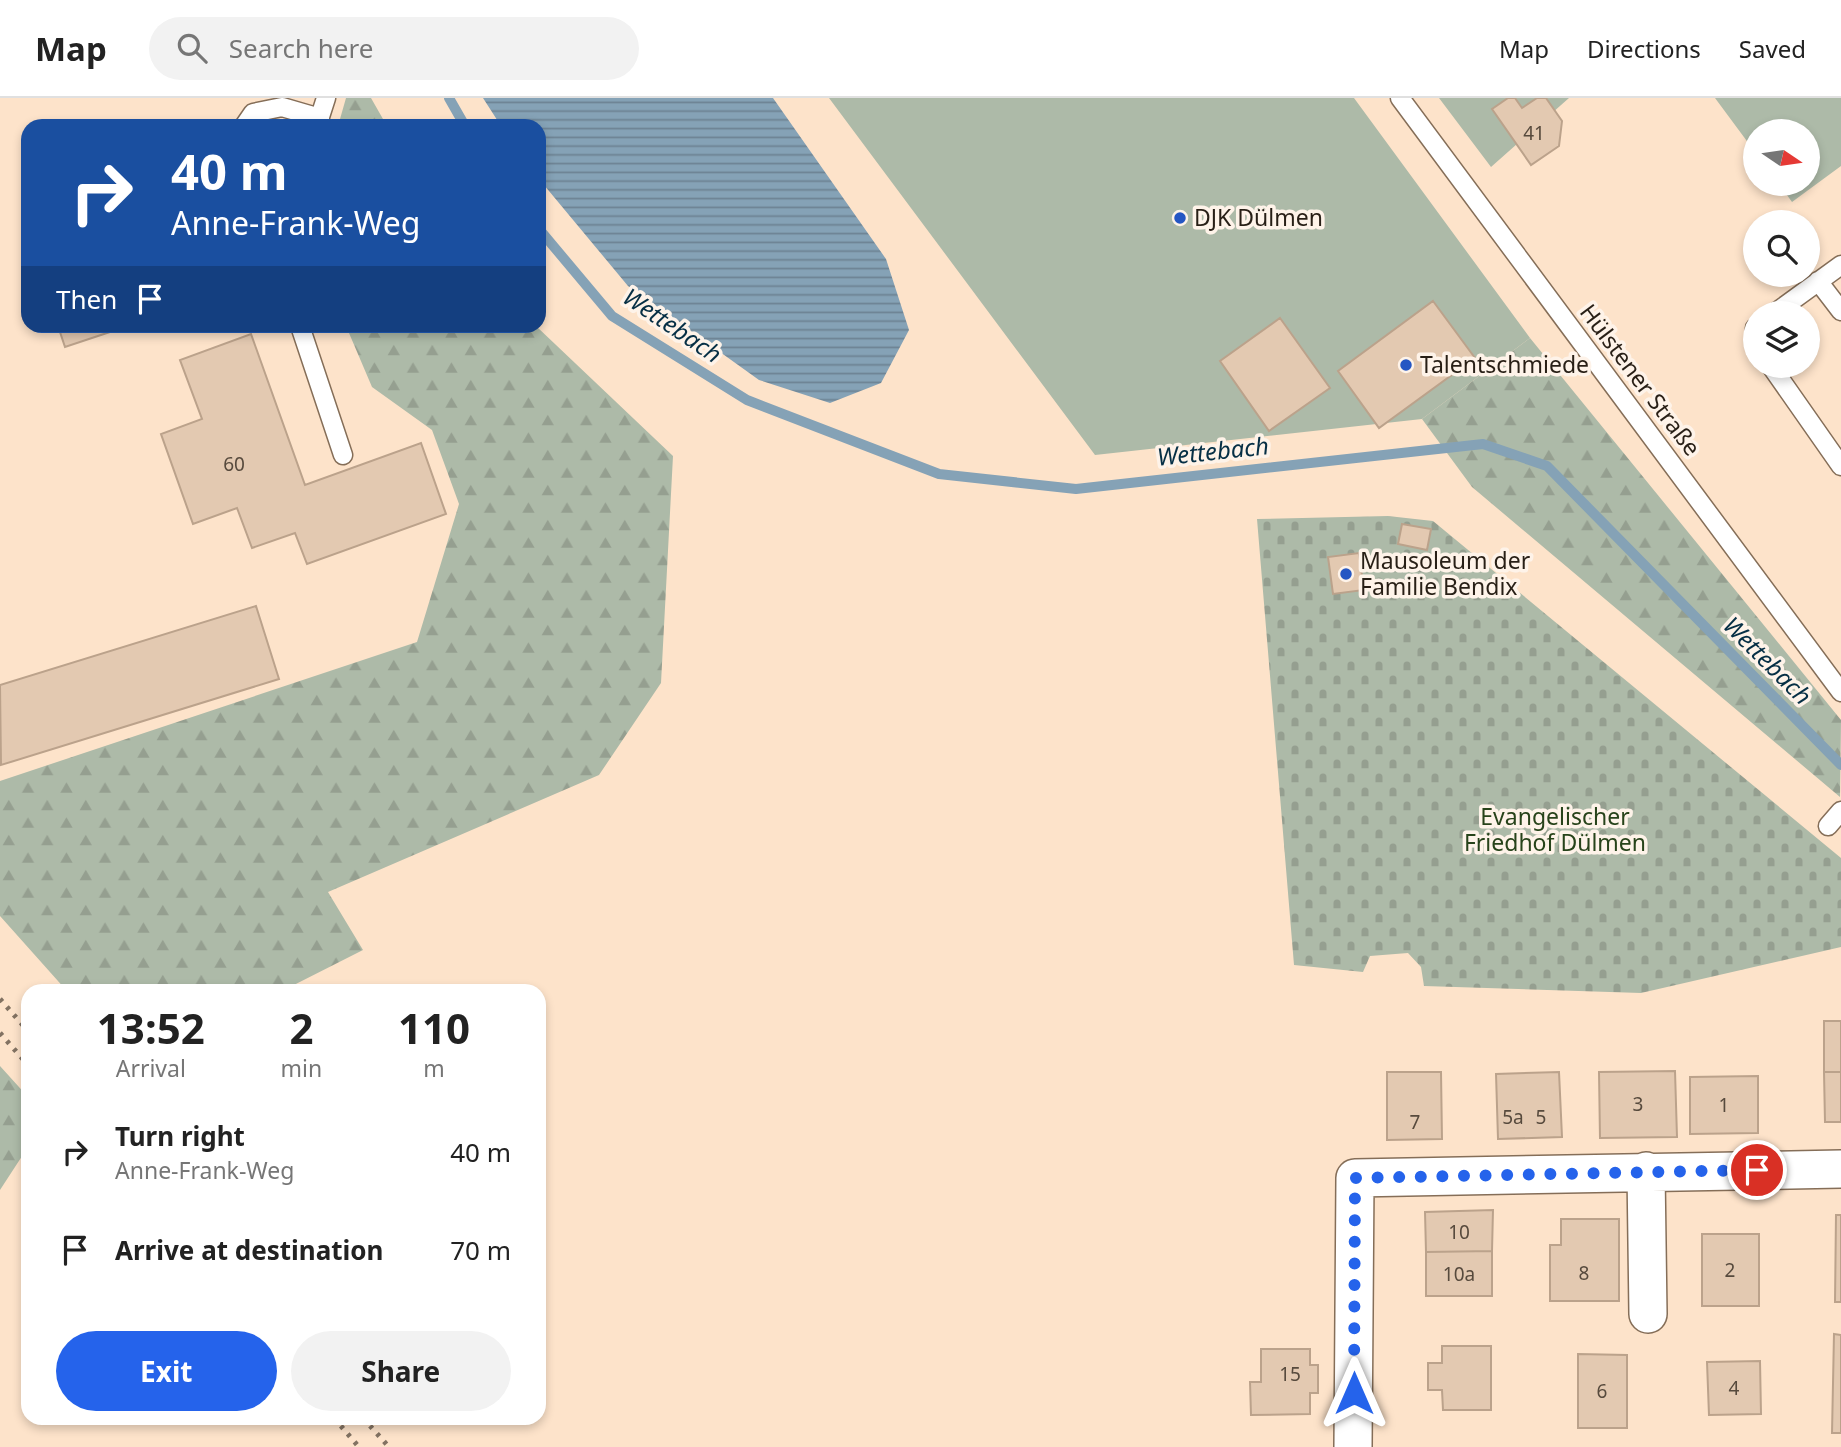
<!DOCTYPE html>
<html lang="en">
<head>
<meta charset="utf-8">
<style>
	body { margin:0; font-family:"Noto Sans",sans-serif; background:#f2f2f2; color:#222; height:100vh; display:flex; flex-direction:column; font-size:26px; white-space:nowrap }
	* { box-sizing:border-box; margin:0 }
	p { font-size:23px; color:#767676 }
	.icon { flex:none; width:38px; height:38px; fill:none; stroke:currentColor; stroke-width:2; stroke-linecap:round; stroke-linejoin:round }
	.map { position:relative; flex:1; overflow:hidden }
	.details { position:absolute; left:21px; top:886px; width:525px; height:441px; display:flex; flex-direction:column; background:#fff; border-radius:21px; box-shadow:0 4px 10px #0003 }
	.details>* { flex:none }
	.hud { position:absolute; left:21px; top:21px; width:525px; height:214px; border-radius:21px; box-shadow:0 4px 10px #0003; background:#1a4fa0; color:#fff; overflow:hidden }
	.needle { width:46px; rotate:103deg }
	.controls { position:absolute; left:1743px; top:21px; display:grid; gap:14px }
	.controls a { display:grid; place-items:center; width:77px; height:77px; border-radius:50%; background:#fff; box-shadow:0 4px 10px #0003; font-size:35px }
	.pin { position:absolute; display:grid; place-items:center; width:60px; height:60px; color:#fff; margin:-30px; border:4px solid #fff; border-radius:50%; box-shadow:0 2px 7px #0007 }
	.me { position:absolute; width:77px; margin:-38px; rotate:0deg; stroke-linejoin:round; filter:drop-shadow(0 0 5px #0008) }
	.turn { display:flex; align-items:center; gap:24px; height:147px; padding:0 35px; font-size:32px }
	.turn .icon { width:91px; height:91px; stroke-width:2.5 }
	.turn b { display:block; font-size:49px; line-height:60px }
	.then { display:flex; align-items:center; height:66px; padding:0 35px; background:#0003; gap:14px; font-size:26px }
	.eta { display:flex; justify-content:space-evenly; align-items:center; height:119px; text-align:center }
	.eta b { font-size:42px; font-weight:700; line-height:49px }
	.primary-button { display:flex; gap:14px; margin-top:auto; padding:14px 35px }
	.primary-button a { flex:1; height:80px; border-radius:42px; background:#2563eb; color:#fff; font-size:28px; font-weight:700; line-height:80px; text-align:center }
	.primary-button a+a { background:#f2f2f2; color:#222 }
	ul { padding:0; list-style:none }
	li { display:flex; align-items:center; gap:21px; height:98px; padding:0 35px }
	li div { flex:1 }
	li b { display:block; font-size:26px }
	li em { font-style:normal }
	header { display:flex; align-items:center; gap:42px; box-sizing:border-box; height:98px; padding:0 35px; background:#fff; border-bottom:2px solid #e0e0e0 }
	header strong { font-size:33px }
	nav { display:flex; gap:38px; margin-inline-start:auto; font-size:24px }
	.search { width:490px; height:63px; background:#f2f2f2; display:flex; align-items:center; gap:18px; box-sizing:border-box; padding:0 24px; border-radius:38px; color:#767676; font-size:26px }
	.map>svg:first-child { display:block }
	.grass { fill:#adbaa8 }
	.forest { fill:url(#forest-firs) }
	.cemetery { fill:url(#cemetery-stones) }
	.water { fill:url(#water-rules) }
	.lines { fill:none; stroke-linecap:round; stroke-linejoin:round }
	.stream { stroke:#85a2b6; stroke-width:10 }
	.building { fill:#e3c9b1; stroke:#bba28b; stroke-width:2 }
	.service-casing { stroke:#856e58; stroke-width:21 }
	.minor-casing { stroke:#856e58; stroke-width:40 }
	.service { stroke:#fff; stroke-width:18 }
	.minor { stroke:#fff; stroke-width:37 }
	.rail { stroke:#827262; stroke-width:5; stroke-dasharray:3.5 7; stroke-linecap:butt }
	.route { stroke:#2563eb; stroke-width:12; stroke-dasharray:0 21.6 }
	.poi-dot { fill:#2556c3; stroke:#fef3e9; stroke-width:2.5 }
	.labels { text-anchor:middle; stroke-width:7; stroke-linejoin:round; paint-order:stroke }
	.number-label { font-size:19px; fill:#574a3d }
	.poi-label { font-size:23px; fill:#281f16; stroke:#fef3e9; text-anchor:start }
	.street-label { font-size:23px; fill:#281f16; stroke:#fef3e9 }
	.park-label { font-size:23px; fill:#27431a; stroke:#fef3e9 }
	.water-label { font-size:24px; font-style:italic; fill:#062f45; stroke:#fef3e9 }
</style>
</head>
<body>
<header>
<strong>Map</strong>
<div class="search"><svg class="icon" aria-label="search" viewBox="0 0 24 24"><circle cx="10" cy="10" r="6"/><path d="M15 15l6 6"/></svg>Search here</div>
<nav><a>Map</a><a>Directions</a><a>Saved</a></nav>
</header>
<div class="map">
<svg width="1841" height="1349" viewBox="0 0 1841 1349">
	<defs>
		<pattern id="forest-firs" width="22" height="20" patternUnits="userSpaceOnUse" patternTransform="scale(1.75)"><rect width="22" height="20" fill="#adbaa8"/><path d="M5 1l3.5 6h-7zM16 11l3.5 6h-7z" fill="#959f90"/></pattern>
		<pattern id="cemetery-stones" width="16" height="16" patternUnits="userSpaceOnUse" patternTransform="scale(1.75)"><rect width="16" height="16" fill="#adbaa8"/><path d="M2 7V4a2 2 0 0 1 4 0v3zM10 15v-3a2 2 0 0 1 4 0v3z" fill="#959f90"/></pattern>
		<pattern id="water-rules" width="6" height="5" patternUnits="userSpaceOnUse" patternTransform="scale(1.75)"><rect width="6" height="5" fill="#85a2b6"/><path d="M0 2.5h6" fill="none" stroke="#6d8393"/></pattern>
	</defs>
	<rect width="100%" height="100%" fill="#fde3ca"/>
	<path class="grass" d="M 829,0 L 1354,0 L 1530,240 L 1422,321 L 1095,357 Z
		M 1439,0 L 1569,0 L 1491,69 Z
		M 1715,0 L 1841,0 L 1841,68 L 1792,104 L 1779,86 L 1808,86 L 1808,33 L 1755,33 L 1755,54 Z"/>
	<path class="forest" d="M 346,0 L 371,0 L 387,28 L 338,28 Z
		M 346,228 L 536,228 L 673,358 L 661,585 L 599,677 L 328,794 L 363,852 L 284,892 L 66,892 L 0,818 L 0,683 L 417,544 L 459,406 L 432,332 L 372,289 Z
		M 1530,240 L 1841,622 L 1840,699 L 1472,389 L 1422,321 Z
		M 0,968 L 28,999 L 28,1049 L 0,1092 Z"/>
	<path class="cemetery" d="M 1388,418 L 1433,423 L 1841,760 L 1841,849 L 1641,895 L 1424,888 L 1421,869 L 1408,855 L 1370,858 L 1363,874 L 1294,867 L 1257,421 Z"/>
	<path class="water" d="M 483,0 L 773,0 L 886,161 L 909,232 L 881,285 L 830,305 L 759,282 L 628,188 L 539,81 L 539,28 L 501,28 Z"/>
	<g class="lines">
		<path class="stream" d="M 449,0 L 465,28
			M 539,131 L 612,218 L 747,302 L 939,376 L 1076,391 L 1483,346 L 1547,368 L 1841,667"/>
	</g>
	<path class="building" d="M 1508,0 L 1515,0 L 1522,10 L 1537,0 L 1546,0 L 1562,23 L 1559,48 L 1531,67 L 1492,11 Z
		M 1433,203 L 1475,260 L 1379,330 L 1338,273 Z
		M 1280,220 L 1330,290 L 1269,333 L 1220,263 Z
		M 58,228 L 128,228 L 65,249 Z
		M 251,236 L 305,387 L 421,345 L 446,416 L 307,466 L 295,435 L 252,450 L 237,410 L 193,426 L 161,336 L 202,321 L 180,262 Z
		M 1402,426 L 1431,431 L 1427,452 L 1398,446 Z
		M 1359,455 L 1364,492 L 1333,496 L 1328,459 Z
		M 256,508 L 279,581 L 1,667 L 0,587 Z
		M 1824,923 L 1841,923 L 1841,974 L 1824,974 Z
		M 1675,973 L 1677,1039 L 1600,1040 L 1599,974 Z
		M 1387,974 L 1441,974 L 1442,1041 L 1387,1042 Z
		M 1559,974 L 1562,1039 L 1498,1041 L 1496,976 Z
		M 1824,974 L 1841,974 L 1841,1024 L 1825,1024 Z
		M 1758,978 L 1758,1035 L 1690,1036 L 1690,979 Z
		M 1493,1112 L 1492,1153 L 1426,1154 L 1425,1114 Z
		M 1836,1117 L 1841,1117 L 1841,1204 L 1835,1204 Z
		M 1561,1121 L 1619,1121 L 1619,1203 L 1550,1203 L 1550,1147 L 1561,1147 Z
		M 1702,1136 L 1759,1136 L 1759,1208 L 1702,1208 Z
		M 1492,1153 L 1492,1198 L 1426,1198 L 1426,1154 Z
		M 1834,1236 L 1841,1237 L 1841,1335 L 1832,1335 Z
		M 1442,1248 L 1491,1248 L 1491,1312 L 1443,1312 L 1442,1292 L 1428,1292 L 1428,1265 L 1442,1265 Z
		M 1261,1251 L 1310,1251 L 1310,1267 L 1318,1267 L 1318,1295 L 1310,1295 L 1310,1316 L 1251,1317 L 1250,1284 L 1261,1284 Z
		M 1578,1256 L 1627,1257 L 1627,1330 L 1578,1330 Z
		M 1760,1263 L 1761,1316 L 1709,1317 L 1707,1264 Z"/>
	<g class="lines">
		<defs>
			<path id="service" d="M 1400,0 L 1841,594
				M 244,28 L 253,15 L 282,9 L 320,20
				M 317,28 L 326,0
				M 1818,183 L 1841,213
				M 1775,215 L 1841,167
				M 300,228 L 343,357
				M 1755,230 L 1755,238
				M 1771,268 L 1841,368
				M 1828,728 L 1841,713"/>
			<path id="minor" d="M 1646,1073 L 1648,1216
				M 1353,1349 L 1355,1080 L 1841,1071"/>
		</defs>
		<use href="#service" class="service-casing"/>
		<use href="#minor" class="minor-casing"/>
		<use href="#service" class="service"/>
		<use href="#minor" class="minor"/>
		<path class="rail" d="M 0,901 L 28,933
			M 0,935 L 28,967
			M 334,1320 L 359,1349
			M 363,1320 L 389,1349"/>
	</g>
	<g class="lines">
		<path class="route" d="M 1354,1295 L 1355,1080 L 1757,1072"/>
	</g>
	<g class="poi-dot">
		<circle cx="1180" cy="120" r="7"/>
		<circle cx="1406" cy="267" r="7"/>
		<circle cx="1346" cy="476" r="7"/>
	</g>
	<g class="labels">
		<g class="number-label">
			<text x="1534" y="42">41</text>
			<text x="234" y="373">60</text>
			<text x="1638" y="1013">3</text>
			<text x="1724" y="1014">1</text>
			<text x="1513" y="1026">5a</text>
			<text x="1541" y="1026">5</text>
			<text x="1415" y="1031">7</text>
			<text x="1459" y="1141">10</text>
			<text x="1730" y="1179">2</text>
			<text x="1584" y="1182">8</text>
			<text x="1459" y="1183">10a</text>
			<text x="1290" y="1283">15</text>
			<text x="1734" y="1297">4</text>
			<text x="1602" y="1300">6</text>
		</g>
		<g class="poi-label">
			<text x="1194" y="128">DJK Dülmen</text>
			<text x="1420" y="275">Talentschmiede</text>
			<text x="1360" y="471">Mausoleum der<tspan x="1360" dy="26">Familie Bendix</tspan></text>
		</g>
		<g class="street-label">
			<text transform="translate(1640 282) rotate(53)" y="8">Hülstener Straße</text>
		</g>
		<g class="park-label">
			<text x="1555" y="727">Evangelischer<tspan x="1555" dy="26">Friedhof Dülmen</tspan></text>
		</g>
		<g class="water-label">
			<text transform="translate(672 228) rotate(34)" y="8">Wettebach</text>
			<text transform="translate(1213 354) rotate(-6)" y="8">Wettebach</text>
			<text transform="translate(1767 563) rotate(45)" y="8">Wettebach</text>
		</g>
	</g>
</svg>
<div class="controls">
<a><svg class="needle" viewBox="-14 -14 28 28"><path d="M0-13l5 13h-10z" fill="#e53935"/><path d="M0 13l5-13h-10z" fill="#767676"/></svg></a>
<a><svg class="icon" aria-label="search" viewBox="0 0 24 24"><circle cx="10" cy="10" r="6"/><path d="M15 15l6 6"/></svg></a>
<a><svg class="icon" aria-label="layers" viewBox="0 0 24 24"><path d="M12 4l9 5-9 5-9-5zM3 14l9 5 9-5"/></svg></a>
</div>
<div class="pin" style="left:1757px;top:1072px;background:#d93025"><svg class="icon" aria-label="arrive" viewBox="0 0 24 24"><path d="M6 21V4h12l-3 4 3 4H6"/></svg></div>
<svg class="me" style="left:1354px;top:1295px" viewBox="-20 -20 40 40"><path d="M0-17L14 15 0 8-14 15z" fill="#2563eb" stroke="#fff" stroke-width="4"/></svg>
<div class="hud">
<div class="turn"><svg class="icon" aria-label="right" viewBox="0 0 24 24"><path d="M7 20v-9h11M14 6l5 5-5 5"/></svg><div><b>40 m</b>Anne-Frank-Weg</div></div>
<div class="then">Then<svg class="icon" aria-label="arrive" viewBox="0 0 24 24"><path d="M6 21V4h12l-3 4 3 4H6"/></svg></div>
</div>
<section class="details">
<div class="eta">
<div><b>13:52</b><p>Arrival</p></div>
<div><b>2</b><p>min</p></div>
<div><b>110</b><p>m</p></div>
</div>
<ul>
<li><svg class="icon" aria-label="right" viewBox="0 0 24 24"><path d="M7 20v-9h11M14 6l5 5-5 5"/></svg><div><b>Turn right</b><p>Anne-Frank-Weg</p></div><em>40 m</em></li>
<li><svg class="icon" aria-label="arrive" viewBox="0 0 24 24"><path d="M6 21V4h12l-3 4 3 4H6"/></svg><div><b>Arrive at destination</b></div><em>70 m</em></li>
</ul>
<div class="primary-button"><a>Exit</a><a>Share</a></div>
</section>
</div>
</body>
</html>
